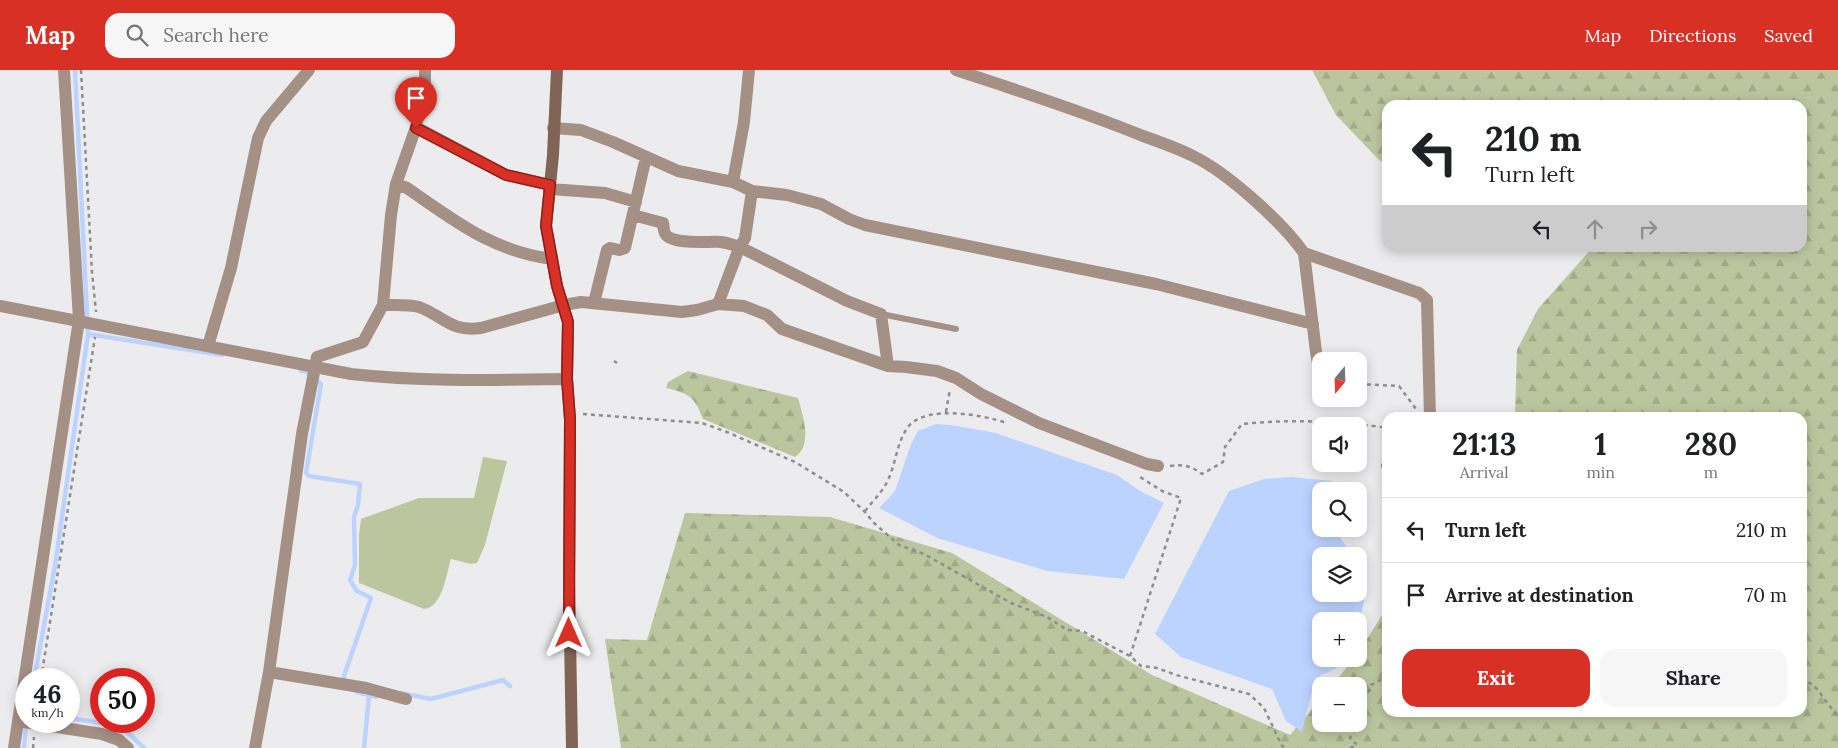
<!DOCTYPE html>
<html lang="en">
<head>
<meta charset="utf-8">
<style>
	body { margin:0; font-family:Lora,serif; background:#f6f6f6; color:#202124; height:100vh; display:flex; flex-direction:column; font-size:19px; white-space:nowrap }
	* { box-sizing:border-box; margin:0 }
	p { font-size:16px; color:#757577 }
	.icon { flex:none; width:28px; height:28px; fill:none; stroke:currentColor; stroke-width:2; stroke-linecap:round; stroke-linejoin:round }
	.map { position:relative; flex:1; overflow:hidden }
	.panel { position:absolute; left:1382px; top:342px; width:425px; height:305px; display:flex; flex-direction:column; background:#fff; border-radius:15px; box-shadow:0 2px 12px #0003 }
	.panel>* { flex:none }
	.banner { position:absolute; left:1382px; top:30px; width:425px; height:152px; border-radius:15px; box-shadow:0 2px 12px #0003; background:#fff; color:#202124; overflow:hidden }
	.needle { width:32px; rotate:199deg }
	.fabs { position:absolute; left:1312px; top:282px; display:grid; gap:10px }
	.fabs a { display:grid; place-items:center; width:55px; height:55px; border-radius:10px; background:#fff; box-shadow:0 2px 12px #0003; font-size:25px }
	.speed { position:absolute; left:15px; top:598px; display:flex; gap:10px; font-size:25px; font-weight:700; text-align:center }
	.speed>* { display:grid; place-content:center; width:65px; height:65px; border-radius:50%; background:#fff; box-shadow:0 2px 12px #0003; line-height:1 }
	.speed small { font-size:12px; font-weight:400 }
	.speed .limit { border:8px solid #d22; background:#fff; color:#111 }
	.pin { position:absolute; display:grid; place-items:center; width:42px; height:42px; color:#fff; margin:-51px -21px; border-radius:50% 50% 50% 0; rotate:-45deg; box-shadow:0 0 5px #0007 }
	.pin .icon { rotate:45deg }
	.me { position:absolute; width:55px; margin:-28px; rotate:0deg; stroke-linejoin:round; filter:drop-shadow(0 0 4px #0008) }
	.turn { display:flex; align-items:center; gap:18px; height:105px; padding:0 20px; font-size:22px }
	.turn .icon { width:65px; height:65px; stroke-width:2.5 }
	.turn b { display:block; font-size:35px; line-height:42px }
	.lanes { display:flex; align-items:center; height:48px; padding:0 20px; background:#0003; justify-content:center; gap:25px; direction:ltr }
	.lanes .off { opacity:.35 }
	.eta { display:flex; justify-content:space-evenly; align-items:center; height:85px; text-align:center }
	.eta b { font-size:30px; font-weight:700; line-height:35px }
	.primary-button { display:flex; gap:10px; margin-top:auto; padding:10px 20px }
	.primary-button a { flex:1; height:58px; border-radius:15px; background:#d93025; color:#fff; font-size:20px; font-weight:700; line-height:58px; text-align:center }
	.primary-button a+a { background:#f6f6f6; color:#202124 }
	ul { padding:0; list-style:none }
	li { display:flex; align-items:center; gap:15px; height:65px; padding:0 20px; border-top:1px solid #e0e0e0 }
	li div { flex:1 }
	li b { display:block; font-size:19px }
	li em { font-style:normal }
	header { display:flex; align-items:center; gap:30px; box-sizing:border-box; height:70px; padding:0 25px; background:#d93025; color:#fff }
	header strong { font-size:24px }
	nav { display:flex; gap:28px; margin-inline-start:auto; font-size:18px }
	.search { width:350px; height:45px; background:#f6f6f6; display:flex; align-items:center; gap:12px; box-sizing:border-box; padding:0 18px; border-radius:15px; color:#757577; font-size:19px }
	.map>svg:first-child { display:block }
	.forest { fill:url(#forest-firs) }
	.pitch { fill:#bcc69e }
	.water { fill:#bdd3ff }
	.lines { fill:none; stroke-linecap:round; stroke-linejoin:round }
	.stream { stroke:#bdd3ff; stroke-width:4.5 }
	.path { stroke:#8e8e8f; stroke-width:2.5; stroke-dasharray:4 4; stroke-linecap:butt }
	.service { stroke:#a59085; stroke-width:6 }
	.minor { stroke:#a59085; stroke-width:12 }
	.tertiary { stroke:#a59085; stroke-width:12 }
	.secondary { stroke:#816455; stroke-width:12 }
	.route-casing { stroke:#8d1f18; stroke-width:12 }
	.route { stroke:#d93025; stroke-width:9 }
</style>
</head>
<body>
<header>
<strong>Map</strong>
<div class="search"><svg class="icon" aria-label="search" viewBox="0 0 24 24"><circle cx="10" cy="10" r="6"/><path d="M15 15l6 6"/></svg>Search here</div>
<nav><a>Map</a><a>Directions</a><a>Saved</a></nav>
</header>
<div class="map">
<svg width="1838" height="678" viewBox="0 0 1838 678">
	<defs>
		<pattern id="forest-firs" width="22" height="20" patternUnits="userSpaceOnUse" patternTransform="scale(1.25)"><rect width="22" height="20" fill="#bcc69e"/><path d="M5 1l3.5 6h-7zM16 11l3.5 6h-7z" fill="#a1a987"/></pattern>
	</defs>
	<rect width="100%" height="100%" fill="#ececee"/>
	<path class="forest" d="M 1312,0 L 1838,0 L 1838,678 L 621,678 L 605,569 L 647,570 L 685,443 L 830,447 L 952,483 L 1152,605 L 1290,665 L 1321,628 L 1321,654 L 1359,654 L 1359,616 L 1331,616 L 1354,589 L 1359,589 L 1359,582 L 1387,537 L 1388,642 L 1802,642 L 1802,348 L 1512,347 L 1515,343 L 1517,280 L 1538,239 L 1592,178 L 1802,178 L 1802,35 L 1388,35 L 1387,96 L 1378,89 L 1336,45 Z
		M 688,301 L 798,328 C 803,346 813,375 795,387 L 703,349 C 694,326 690,324 666,318 L 668,312 Z"/>
	<path class="pitch" d="M 483,387 L 507,391 L 485,475 L 477,493 L 471,494 L 451,489 C 446,504 443,537 424,539 L 359,513 L 359,465 L 361,449 L 419,428 L 474,428 Z"/>
	<path class="water" d="M 936,354 L 951,355 L 996,363 L 1117,405 L 1140,421 L 1164,433 L 1124,509 L 1047,501 L 937,468 L 879,438 L 895,421 L 911,374 L 918,361 Z
		M 1293,407 L 1331,411 L 1340,421 L 1321,421 L 1321,459 L 1334,459 L 1353,486 L 1321,486 L 1321,524 L 1359,524 L 1359,511 L 1364,531 L 1359,557 L 1359,551 L 1321,551 L 1321,589 L 1344,589 L 1335,599 L 1315,608 L 1302,662 L 1286,651 L 1272,619 L 1181,587 L 1155,564 L 1229,421 L 1264,409 Z"/>
	<g class="lines">
		<path class="stream" d="M 88,264 L 222,285
			M 301,301 L 305,301 L 321,314 L 306,403 L 309,406 L 360,414 L 358,435 L 354,447 L 355,495 L 350,510 L 357,521 L 371,528 L 344,606 L 344,614
			M 34,609 L 55,496 L 88,264 L 75,0
			M 357,622 L 376,627
			M 401,623 L 431,629 L 503,610 L 510,616
			M 69,648 L 115,655 L 124,659 L 144,678
			M 24,678 L 26,653
			M 364,678 L 369,626"/>
		<path class="path" d="M 81,0 L 92,202 L 96,242
			M 614,291 L 617,293
			M 1359,314 L 1399,316 L 1416,339
			M 946,342 L 950,319
			M 583,344 L 702,353 L 727,362 L 795,392 L 844,422 L 865,442 L 874,453 L 899,475 L 924,484 L 1011,533 L 1047,547 L 1067,560 L 1082,561 L 1130,586 L 1141,596 L 1157,598 L 1176,605 L 1249,624 L 1264,638 L 1282,676 L 1286,678
			M 1388,362 L 1382,396 L 1388,416
			M 1170,396 C 1184,394 1191,396 1202,404 L 1223,392 L 1225,377 L 1242,354 C 1291,349 1338,351 1388,358
			M 865,441 C 872,432 881,423 886,414 C 896,396 896,373 908,357 C 926,334 983,345 1007,353
			M 1130,586 L 1181,428 L 1162,421 L 1137,405
			M 1802,607 L 1817,619 L 1838,647
			M 41,609 L 95,267
			M 1359,645 L 1371,615 L 1388,606
			M 33,678 L 34,667
			M 1350,678 L 1357,675 L 1350,668 L 1355,654"/>
		<path class="service" d="M 881,244 L 956,259"/>
		<path class="minor" d="M 956,0 C 1019,21 1082,41 1143,66 C 1160,72 1177,78 1193,86 C 1228,103 1282,152 1304,183 L 1316,282 L 1320,305
			M 416,57 L 506,105 L 550,115
			M 553,58 L 581,60 L 613,72 L 678,101 L 733,112 L 752,121 L 787,125 L 821,134 L 849,149 L 865,155 L 1156,214 L 1313,254
			M 733,112 L 744,52 L 749,0
			M 396,114 L 407,118 C 455,151 492,181 552,189
			M 550,119 L 605,123 L 636,132
			M 633,145 L 663,153 C 664,157 663,161 666,165 C 675,175 708,171 721,172 C 727,173 734,175 740,177 L 847,231 L 881,244 L 888,296
			M 1304,183 L 1419,223 L 1427,230 L 1430,348
			M 594,233 L 607,180 L 610,178 L 619,180 L 625,178 L 646,87
			M 718,234 L 738,181 L 745,168 L 752,121
			M 383,235 C 395,235 408,234 419,237 C 445,247 450,262 481,258 L 564,235 L 581,232 L 682,242 L 697,240 L 718,234 L 744,236 L 767,245 L 782,259 L 888,296 L 906,297 L 937,301 L 956,308 L 981,324 L 1039,353 L 1147,394 L 1158,396
			M 208,276 L 231,198 L 258,68 L 266,51 L 309,0
			M 269,602 L 366,618 L 406,629
			M 18,651 L 102,664 L 119,670 L 128,678
			M 255,678 L 269,602 L 302,364 L 317,287 L 363,272 L 383,235 L 391,145 L 396,114 L 416,57 L 425,11 L 425,0"/>
		<path class="tertiary" d="M 0,236 L 351,304 C 423,312 495,310 567,309
			M 14,678 L 79,250 L 64,0"/>
		<path class="secondary" d="M 557,0 L 553,85 L 546,156 L 557,216 L 568,252 L 567,309 L 570,349 L 569,510 L 572,678"/>
	</g>
	<g class="lines">
		<defs>
			<path id="route" d="M 416,58 L 506,105 L 550,115 L 546,156 L 557,216 L 568,252 L 567,309 L 570,349 L 569,563"/>
		</defs>
		<use href="#route" class="route-casing"/>
		<use href="#route" class="route"/>
	</g>
</svg>
<div class="fabs">
<a><svg class="needle" viewBox="-14 -14 28 28"><path d="M0-13l5 13h-10z" fill="#e53935"/><path d="M0 13l5-13h-10z" fill="#757577"/></svg></a>
<a><svg class="icon" aria-label="sound" viewBox="0 0 24 24"><path d="M4 9h4l5-4v14l-5-4H4zM17 9q2 3 0 6"/></svg></a>
<a><svg class="icon" aria-label="search" viewBox="0 0 24 24"><circle cx="10" cy="10" r="6"/><path d="M15 15l6 6"/></svg></a>
<a><svg class="icon" aria-label="layers" viewBox="0 0 24 24"><path d="M12 4l9 5-9 5-9-5zM3 14l9 5 9-5"/></svg></a>
<a>+</a>
<a>−</a>
</div>
<div class="speed"><div>46<small>km/h</small></div><div class="limit">50</div></div>
<div class="pin" style="left:416px;top:58px;background:#d93025"><svg class="icon" aria-label="arrive" viewBox="0 0 24 24"><path d="M6 21V4h12l-3 4 3 4H6"/></svg></div>
<svg class="me" style="left:569px;top:563px" viewBox="-20 -20 40 40"><path d="M0-17L14 15 0 8-14 15z" fill="#d93025" stroke="#fff" stroke-width="4"/></svg>
<div class="banner">
<div class="turn"><svg class="icon" aria-label="left" viewBox="0 0 24 24"><path d="M17 20v-9H6M10 6l-5 5 5 5"/></svg><div><b>210 m</b>Turn left</div></div>
<div class="lanes"><svg class="icon" aria-label="left" viewBox="0 0 24 24"><path d="M17 20v-9H6M10 6l-5 5 5 5"/></svg><svg class="icon off" aria-label="ahead" viewBox="0 0 24 24"><path d="M12 20V5M6 11l6-6 6 6"/></svg><svg class="icon off" aria-label="right" viewBox="0 0 24 24"><path d="M7 20v-9h11M14 6l5 5-5 5"/></svg></div>
</div>
<section class="panel">
<div class="eta">
<div><b>21:13</b><p>Arrival</p></div>
<div><b>1</b><p>min</p></div>
<div><b>280</b><p>m</p></div>
</div>
<ul>
<li><svg class="icon" aria-label="left" viewBox="0 0 24 24"><path d="M17 20v-9H6M10 6l-5 5 5 5"/></svg><div><b>Turn left</b></div><em>210 m</em></li>
<li><svg class="icon" aria-label="arrive" viewBox="0 0 24 24"><path d="M6 21V4h12l-3 4 3 4H6"/></svg><div><b>Arrive at destination</b></div><em>70 m</em></li>
</ul>
<div class="primary-button"><a>Exit</a><a>Share</a></div>
</section>
</div>
</body>
</html>
